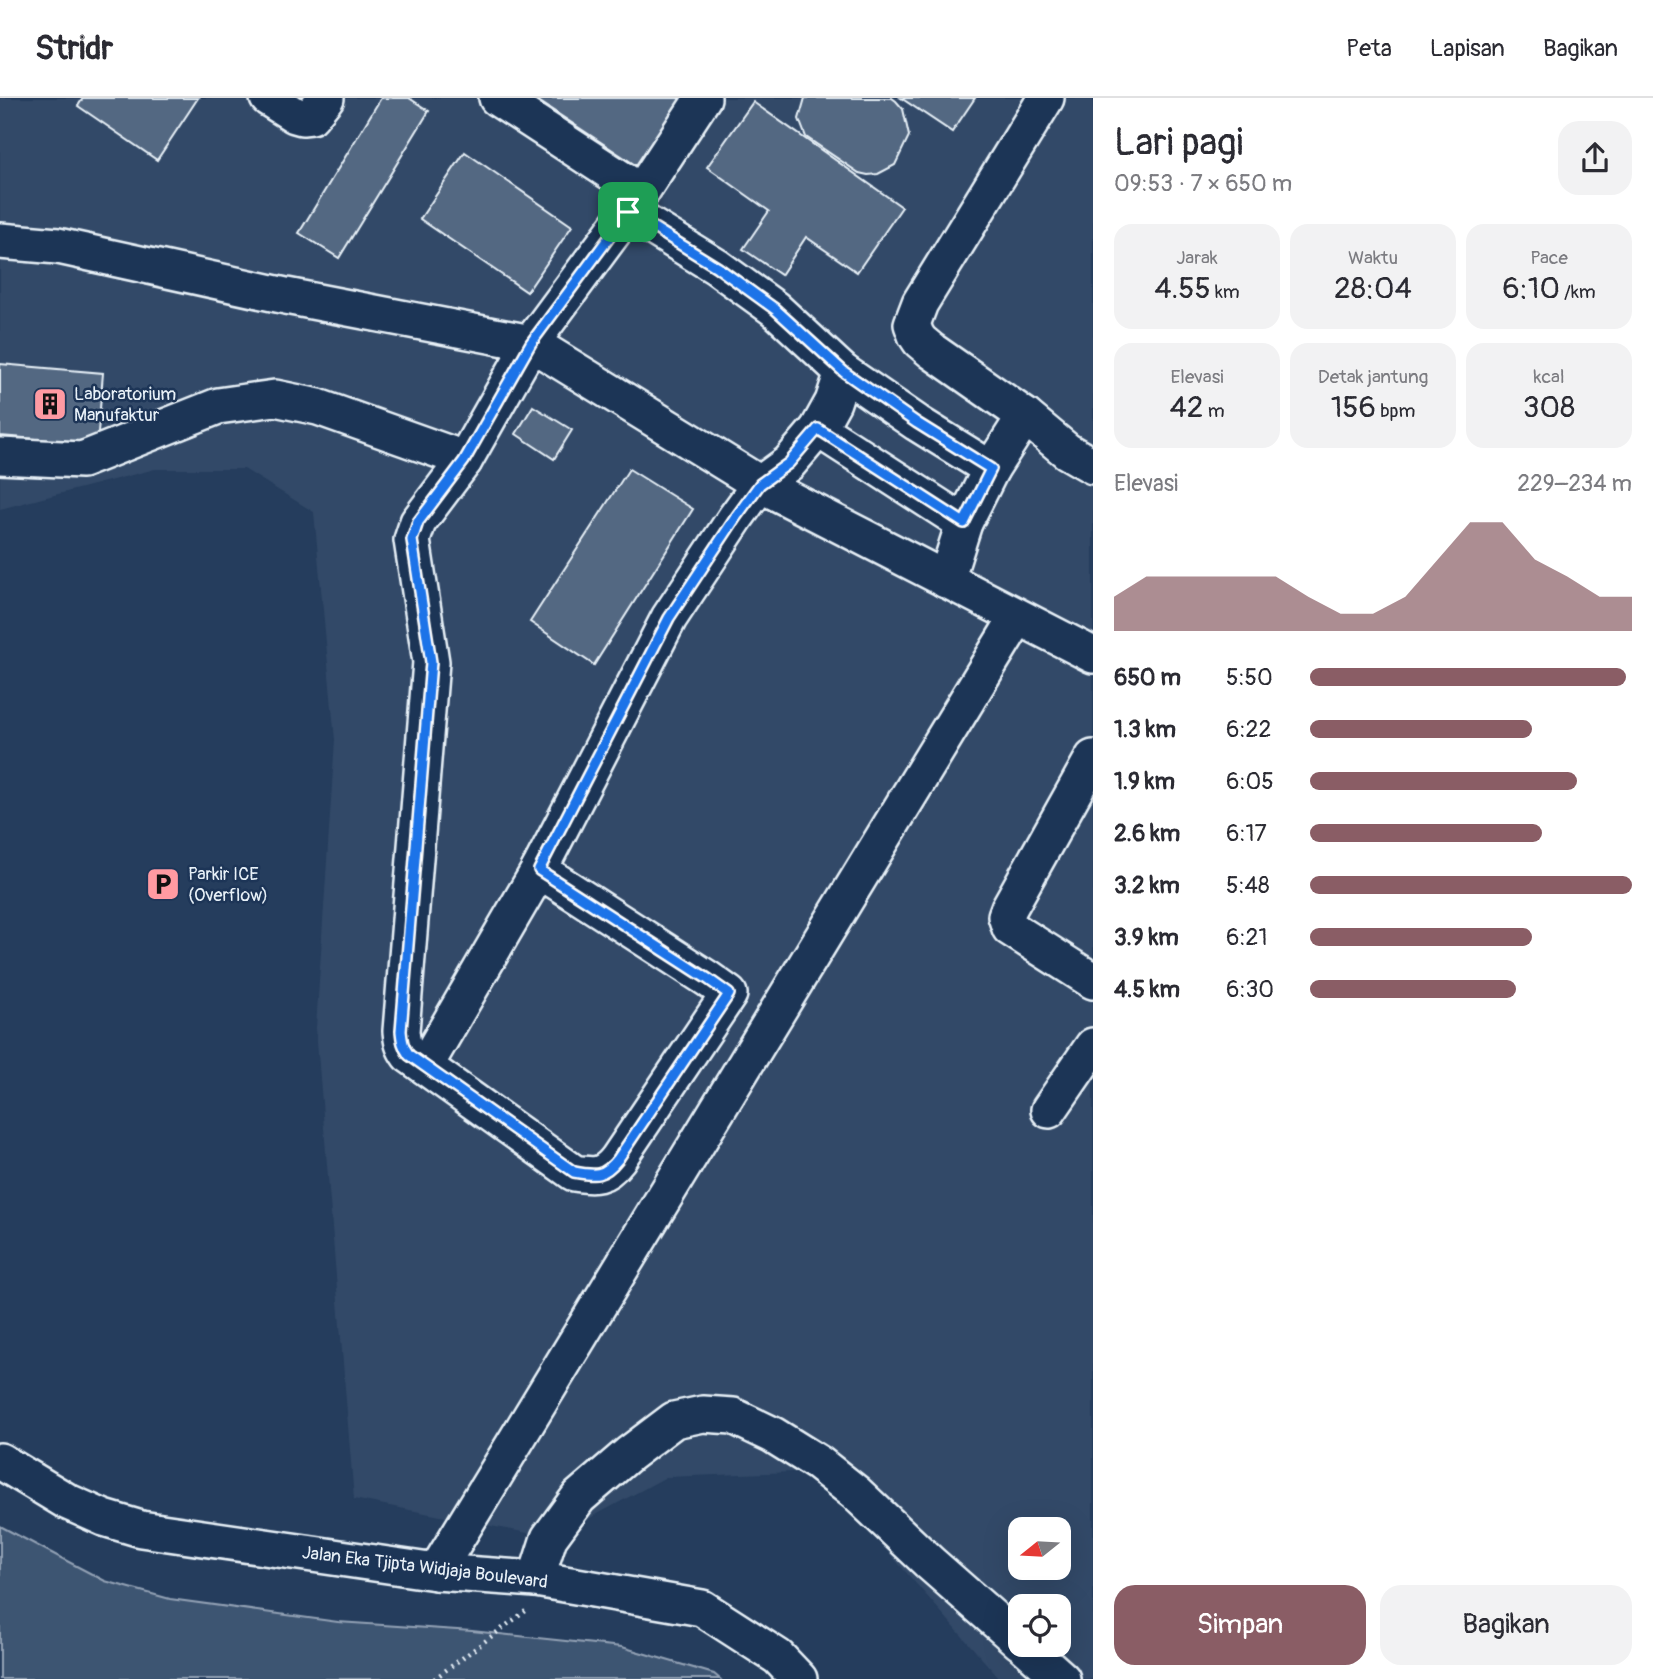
<!DOCTYPE html>
<html lang="id">
<head>
<meta charset="utf-8">
<style>
  body { margin:0; font-family:Pangolin,sans-serif; background:#f2f2f3; color:#2b2b33; height:100vh; display:flex; flex-direction:column; font-size:26px; white-space:nowrap }
  * { box-sizing:border-box; margin:0 }
  p { font-size:23px; color:#7c7c81 }
  .icon { flex:none; width:38px; height:38px; fill:none; stroke:currentColor; stroke-width:2; stroke-linecap:round; stroke-linejoin:round }
  .map { position:relative; flex:1; overflow:hidden }
  .sheet { display:flex; flex-direction:column; background:#fff; width:560px }
  .sheet>* { flex:none }
  .needle { width:46px; rotate:252deg }
  .buttons { position:absolute; left:1008px; top:1419px; display:grid; gap:14px }
  .buttons a { display:grid; place-items:center; width:63px; height:63px; border-radius:14px; background:#fff; box-shadow:0 7px 28px #0002; font-size:35px }
  .pin { position:absolute; display:grid; place-items:center; width:60px; height:60px; color:#fff; margin:-30px; border-radius:14px; box-shadow:0 4px 10px #0006 }
  .round { display:grid; place-items:center; flex:none; width:74px; height:74px; border-radius:21px; background:#f2f2f3 }
  .headline { display:flex; align-items:center; justify-content:space-between; height:119px; padding:0 21px }
  h1 { font-size:38px; font-weight:600; line-height:52px }
  .metrics { display:grid; grid-template-columns:repeat(3,1fr); gap:10px; height:119px; padding:7px 21px }
  .metrics div { display:grid; align-content:center; border-radius:18px; background:#f2f2f3; text-align:center }
  .metrics b { font-size:30px; font-weight:600 }
  .metrics small { font-size:19px; font-weight:400 }
  .metrics p { font-size:19px }
  .chart { height:196px; padding:14px 21px }
  .chart p { display:flex; justify-content:space-between }
  .chart svg { width:100%; height:126px; margin-top:7px; fill:#8a5d65; opacity:.7 }
  .primary-button { display:flex; gap:14px; margin-top:auto; padding:14px 21px }
  .primary-button a { flex:1; height:80px; border-radius:21px; background:#8a5d65; color:#fff; font-size:28px; font-weight:600; line-height:80px; text-align:center }
  .primary-button a+a { background:#f2f2f3; color:#2b2b33 }
  ul { padding:0 21px; list-style:none; font-size:23px }
  li { display:grid; grid-template-columns:112px 84px 1fr; align-items:center; height:52px }
  li i { height:18px; border-radius:9px; background:#8a5d65 }
  header { display:flex; align-items:center; gap:42px; box-sizing:border-box; height:98px; padding:0 35px; background:#fff; border-bottom:2px solid #e1e1e2 }
  header strong { font-size:33px }
  nav { display:flex; gap:38px; margin-inline-start:auto; font-size:24px }
  main { display:flex; flex:1; min-height:0 }
  .map>svg:first-child { display:block }
</style>
</head>
<body>
<header>
<strong>Stridr</strong>
<nav><a>Peta</a><a>Lapisan</a><a>Bagikan</a></nav>
</header>
<main>
<div class="map">
<svg width="1093" height="1581" viewBox="0 0 1093 1581">
  <rect width="100%" height="100%" fill="#253d5d"/>
  <filter id="ink" filterUnits="userSpaceOnUse"><feTurbulence type="fractalNoise" baseFrequency=".0143" numOctaves="2"/><feDisplacementMap in="SourceGraphic" scale="14" xChannelSelector="R" yChannelSelector="G"/><feConvolveMatrix kernelMatrix="1 2 1 2 8 2 1 2 1" color-interpolation-filters="sRGB"/></filter>
  <g filter="url(#ink)">
    <path fill="#334a68" fill-rule="evenodd" d="M0,0H1093V1581H1000L817,1373L666,1379L553,1440L354,1401L316,930L335,642L314,414L244,371H155L0,411ZM1020,1432H1059V1470H1020ZM1020,1508H1059V1547H1020Z"/>
    <path fill="#3e5472" stroke="#93a2b5" stroke-width="2" d="M0,1428L105,1483L170,1501L338,1524L472,1533L622,1549L714,1576L720,1581H0Z"/>
    <g fill="#536782" stroke="#e8f1f8" stroke-width="2">
      <path d="M83,0H198L157,62L78,8Z"/>
      <path d="M381,0H409L429,13L339,160L299,135Z"/>
      <path d="M534,0H681L637,68Z"/>
      <path d="M805,0H892L896,3L903,11L909,38L895,67L878,76L868,77L859,75L806,39L799,21Z"/>
      <path d="M901,0H975L952,34Z"/>
      <path d="M753,4L902,109L857,174L806,139L781,177L743,151L769,113L707,69Z"/>
      <path d="M465,54L572,128L527,194L420,121Z"/>
      <path d="M0,266L103,275L97,346L0,338Z"/>
      <path d="M533,308L572,332L554,361L516,336Z"/>
      <path d="M629,371L693,411L594,567L530,524Z"/>
    </g>
    <g fill="none" stroke-linecap="round" stroke-linejoin="round">
      <g stroke="#e8f1f8" stroke-width="40">
        <g id="minor">
          <path d="M268,0L295,17L302,19L311,18L326,0"/>
          <path d="M497,0L641,94"/>
          <path d="M1046,0L920,205L912,226L916,237L920,243L932,253L1025,318L1067,353L1093,368"/>
          <path d="M628,114L717,169L775,211L843,274L917,325L991,371L964,425L946,482"/>
          <path d="M0,143L58,148L286,198L531,245L760,386L1093,557"/>
          <path d="M818,331L964,425"/>
          <path d="M0,358L82,362L218,308L275,300L318,309L450,356L464,363"/>
          <path d="M991,371L1025,318"/>
          <path d="M1093,660L1009,810L1006,818L1010,830L1093,883"/>
          <path d="M539,772L708,881L729,896L618,1061C604,1079 595,1078 574,1075L409,957C403,949 402,943 401,933L431,564L412,442L418,424L464,363L531,245L628,114L703,0"/>
          <path d="M425,968L539,772L669,520L736,419L760,386L789,365L818,331L833,304L843,274"/>
          <path d="M1049,1012L1093,948"/>
          <path d="M0,1363L68,1404L104,1420L141,1431L436,1474L536,1481L702,1510L778,1559L799,1581"/>
          <path d="M436,1474L1017,520"/>
          <path d="M536,1481L549,1440L579,1399L629,1356L674,1322L703,1316L733,1318L773,1337L818,1365L856,1395L930,1465L1020,1544"/>
          <path d="M1024,1547L1062,1581"/>
        </g>
      </g>
      <path stroke="#e8f1f8" stroke-width="4.5" stroke-dasharray="2 5" stroke-linecap="butt" d="M434,1581L527,1512"/>
      <use href="#minor" stroke="#1d3557" stroke-width="35"/>
    </g>
  </g>
  <g fill="none" stroke-linecap="round" stroke-linejoin="round" filter="url(#ink)">
    <g stroke="#fff" stroke-width="14">
      <path id="route" d="M628,114L717,169L775,211L844,274L917,325L991,371L964,425L818,331L789,365L760,386L736,419L669,520L539,772L708,881L729,896L618,1061C604,1079 595,1078 574,1074L409,957C403,949 402,943 401,933L431,564L412,442L418,424L464,363L531,245Z"/>
    </g>
    <use href="#route" stroke="#1a73e8" stroke-width="9"/>
  </g>
  <defs>
    <g id="building-square" transform="scale(1.75)"><rect x="-9" y="-9" width="18" height="18" rx="4" fill="#ff9aa2" stroke="#1d3557"/><path d="M-4-6H4V6H1V3H-1V6H-4ZM-2.5-4.3h1.7v1.8h-1.7ZM.8-4.3h1.7v1.8H.8ZM-2.5-1h1.7V.8h-1.7ZM.8-1h1.7V.8H.8Z" fill="#111"/></g>
    <g id="parking-square" transform="scale(1.75)"><rect x="-9" y="-9" width="18" height="18" rx="4" fill="#ff9aa2" stroke="#1d3557"/><path d="M-3.5-5.5H1a3.5 3.5 0 0 1 0 7H-1V5.5H-3.5ZM-1-3.4V-.6H.8a1.4 1.4 0 0 0 0-2.8Z" fill="#111"/></g>
  </defs>
  <g fill-rule="evenodd">
    <use href="#building-square" x="50" y="306"/>
    <use href="#parking-square" x="163" y="786"/>
  </g>
  <g text-anchor="middle" stroke-width="5" stroke-linejoin="round" paint-order="stroke">
    <g font-size="18" fill="#e8f1f8" stroke="#1d3557" text-anchor="start">
      <text x="74" y="302">Laboratorium<tspan x="74" dy="21">Manufaktur</tspan></text>
      <text x="188" y="782">Parkir ICE<tspan x="188" dy="21">(Overflow)</tspan></text>
    </g>
    <g font-size="18" fill="#e8f1f8" stroke="#1d3557">
      <text transform="translate(425 1469) rotate(7)" y="6">Jalan Eka Tjipta Widjaja Boulevard</text>
    </g>
  </g>
</svg>
<div class="buttons">
<a><svg class="needle" viewBox="-14 -14 28 28"><path d="M0-13l5 13h-10z" fill="#e53935"/><path d="M0 13l5-13h-10z" fill="#7c7c81"/></svg></a>
<a><svg class="icon" aria-label="locate" viewBox="0 0 24 24"><circle cx="12" cy="12" r="6"/><path d="M12 2v4M12 18v4M2 12h4M18 12h4"/></svg></a>
</div>
<div class="pin" style="left:628px;top:114px;background:#1e9e55"><svg class="icon" aria-label="arrive" viewBox="0 0 24 24"><path d="M6 21V4h12l-3 4 3 4H6"/></svg></div>
</div>
<section class="sheet">
<div class="headline"><div><h1>Lari pagi</h1><p>09:53 · 7 × 650 m</p></div><a class="round"><svg class="icon" aria-label="share" viewBox="0 0 24 24"><path d="M12 15V3M7 8l5-5 5 5M5 13v7h14v-7"/></svg></a></div>
<div class="metrics">
<div><p>Jarak</p><b>4.55<small> km</small></b></div>
<div><p>Waktu</p><b>28:04</b></div>
<div><p>Pace</p><b>6:10<small> /km</small></b></div>
</div>
<div class="metrics">
<div><p>Elevasi</p><b>42<small> m</small></b></div>
<div><p>Detak jantung</p><b>156<small> bpm</small></b></div>
<div><p>kcal</p><b>308</b></div>
</div>
<div class="chart"><p><span>Elevasi</span>229–234 m</p>
<svg viewBox="0 0 160 44" preserveAspectRatio="none"><path d="M0 44V32L10 25L20 25L30 25L40 25L50 25L60 32L70 38L80 38L90 32L100 19L110 6L120 6L130 19L140 25L150 32L160 32V44z"/></svg>
</div>
<ul>
<li><b>650 m</b>5:50<i style="width:98%"></i></li>
<li><b>1.3 km</b>6:22<i style="width:69%"></i></li>
<li><b>1.9 km</b>6:05<i style="width:83%"></i></li>
<li><b>2.6 km</b>6:17<i style="width:72%"></i></li>
<li><b>3.2 km</b>5:48<i style="width:100%"></i></li>
<li><b>3.9 km</b>6:21<i style="width:69%"></i></li>
<li><b>4.5 km</b>6:30<i style="width:64%"></i></li>
</ul>
<div class="primary-button"><a>Simpan</a><a>Bagikan</a></div>
</section>
</main>
</body>
</html>
